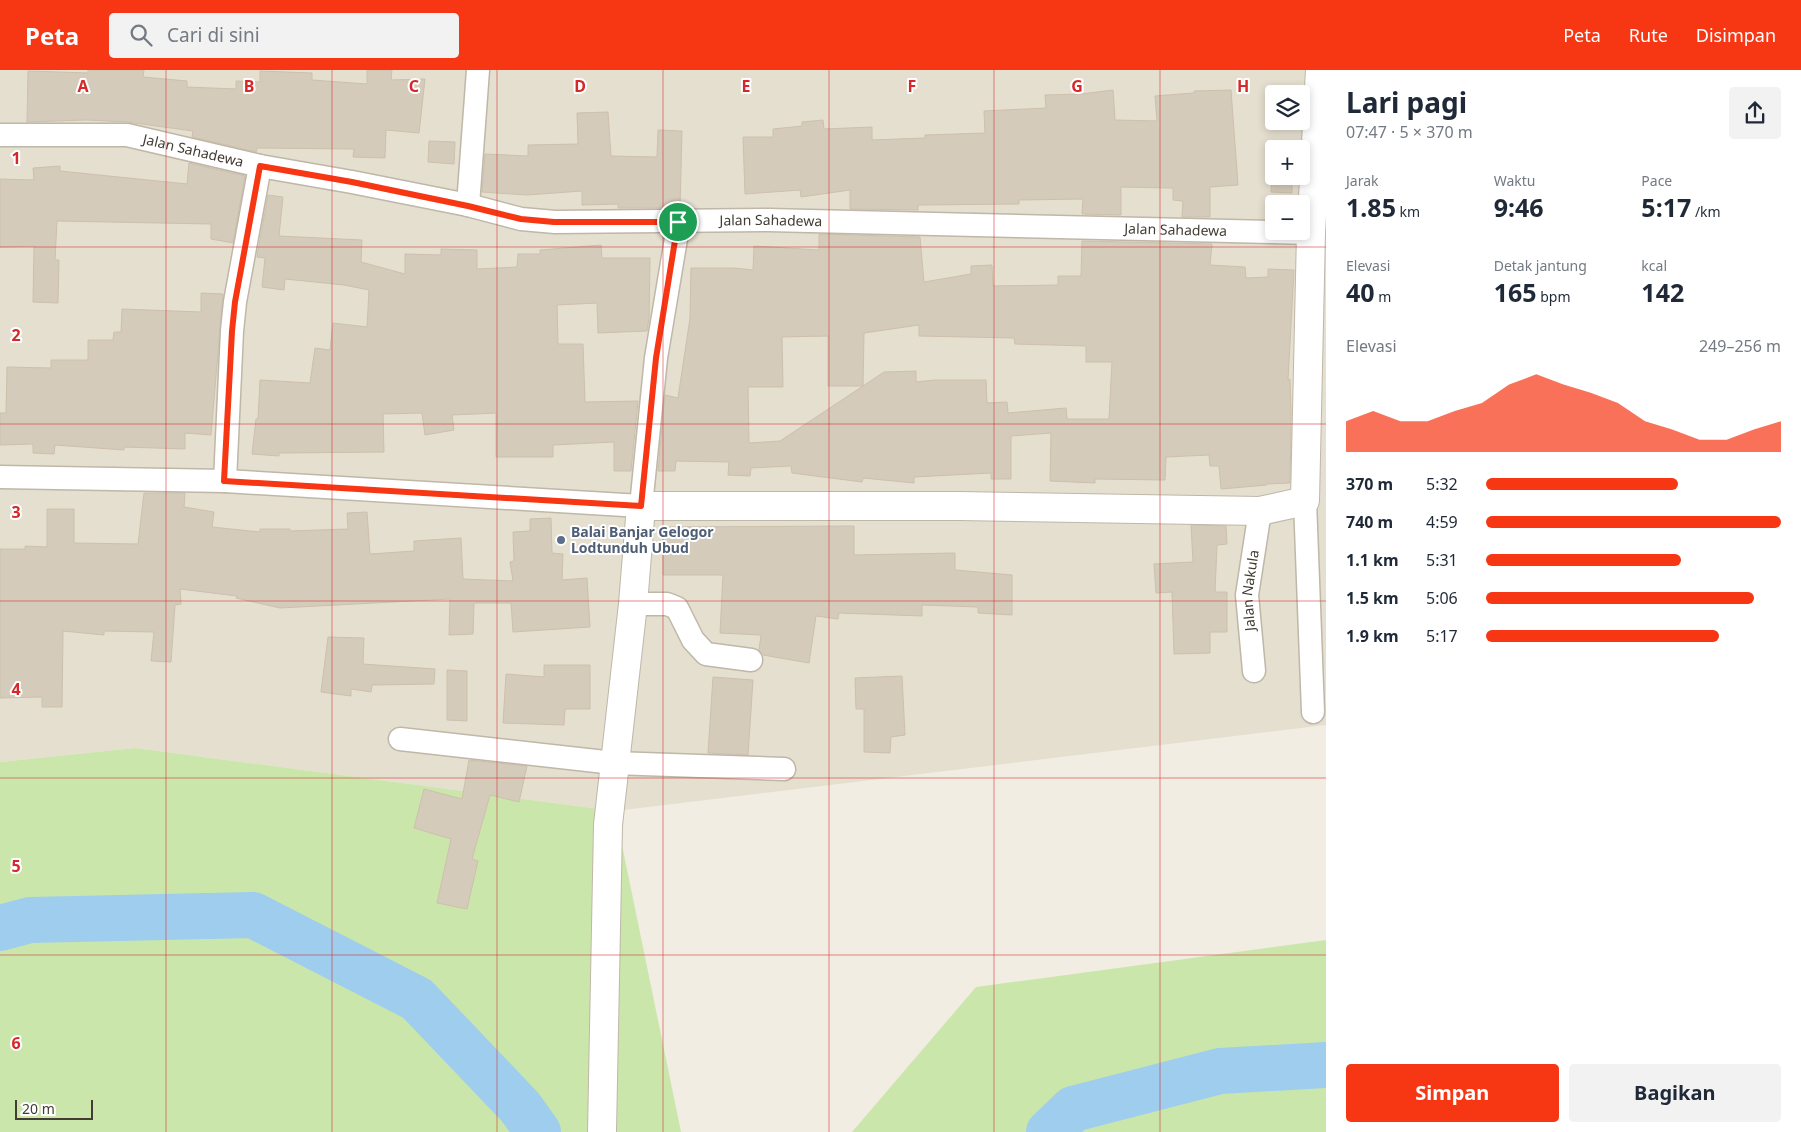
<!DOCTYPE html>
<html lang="id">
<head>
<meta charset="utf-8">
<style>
  body { margin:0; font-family:"Noto Sans",sans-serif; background:#f2f2f3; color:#1f2937; height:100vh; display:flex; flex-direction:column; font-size:19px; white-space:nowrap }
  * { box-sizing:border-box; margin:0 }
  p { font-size:16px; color:#747a83 }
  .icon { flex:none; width:28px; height:28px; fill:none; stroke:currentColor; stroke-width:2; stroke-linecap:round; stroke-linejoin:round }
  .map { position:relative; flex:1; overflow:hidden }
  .sheet { display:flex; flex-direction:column; background:#fff; width:475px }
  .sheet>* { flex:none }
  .fabs { position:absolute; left:1265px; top:15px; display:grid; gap:10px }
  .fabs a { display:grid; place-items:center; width:45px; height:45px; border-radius:5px; background:#fff; box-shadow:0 2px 8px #0003; font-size:25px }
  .scale { position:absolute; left:15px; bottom:12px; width:78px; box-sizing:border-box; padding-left:5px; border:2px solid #423c33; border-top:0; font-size:14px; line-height:18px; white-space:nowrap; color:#423c33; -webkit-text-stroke:4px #fff; paint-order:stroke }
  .pin { position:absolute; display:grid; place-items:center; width:42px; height:42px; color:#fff; margin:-21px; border:2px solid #fff; border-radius:50%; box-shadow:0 1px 5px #0007 }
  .round { display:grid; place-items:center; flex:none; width:52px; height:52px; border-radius:5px; background:#f2f2f3 }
  .head { display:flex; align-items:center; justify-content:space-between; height:85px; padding:0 20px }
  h1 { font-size:28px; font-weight:700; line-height:38px }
  .metrics { display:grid; grid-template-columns:repeat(3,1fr); gap:8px; height:85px; padding:5px 20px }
  .metrics div { display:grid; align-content:center }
  .metrics b { font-size:25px; font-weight:700 }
  .metrics small { font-size:14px; font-weight:400 }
  .metrics p { font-size:14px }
  .chart { height:140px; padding:10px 20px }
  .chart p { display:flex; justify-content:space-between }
  .chart svg { width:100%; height:90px; margin-top:5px; fill:#f73613; opacity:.7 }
  .cta { display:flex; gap:10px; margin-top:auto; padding:10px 20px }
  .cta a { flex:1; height:58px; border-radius:5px; background:#f73613; color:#fff; font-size:20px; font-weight:700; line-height:58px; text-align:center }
  .cta a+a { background:#f2f2f3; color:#1f2937 }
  ul { padding:0 20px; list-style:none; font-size:16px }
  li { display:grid; grid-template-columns:80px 60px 1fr; align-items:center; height:38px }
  li i { height:12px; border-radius:6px; background:#f73613 }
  header { display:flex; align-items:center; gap:30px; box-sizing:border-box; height:70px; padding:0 25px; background:#f73613; color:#fff }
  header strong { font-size:24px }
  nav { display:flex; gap:28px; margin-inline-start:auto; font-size:18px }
  .search { width:350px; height:45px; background:#f2f2f3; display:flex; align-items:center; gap:12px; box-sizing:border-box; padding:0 18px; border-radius:5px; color:#747a83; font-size:19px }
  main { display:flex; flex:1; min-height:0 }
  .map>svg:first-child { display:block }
</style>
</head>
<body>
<header>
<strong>Peta</strong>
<div class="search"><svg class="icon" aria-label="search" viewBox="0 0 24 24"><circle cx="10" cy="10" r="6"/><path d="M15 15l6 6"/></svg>Cari di sini</div>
<nav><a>Peta</a><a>Rute</a><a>Disimpan</a></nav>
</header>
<main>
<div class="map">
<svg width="1326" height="1062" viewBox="0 0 1326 1062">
  <rect width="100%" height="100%" fill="#f1ede2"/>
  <path fill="#e5dfd0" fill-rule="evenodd" d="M0,0H1326V655L615,741L135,678L0,692ZM1274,24H1301V51H1274ZM1274,79H1301V106H1274ZM1274,134H1301V161H1274Z"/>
  <g fill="#cbe6ab">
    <path d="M135,678L615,741L681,1062H0V692Z"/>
    <path d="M1326,870V1062H852L976,917Z"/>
  </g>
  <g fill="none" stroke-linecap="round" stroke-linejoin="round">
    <g stroke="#9ecdee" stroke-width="46">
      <path d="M0,858L30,850L253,845L417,929L520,1037L538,1062"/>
      <path d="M1049,1062L1073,1039L1220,1001L1326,995"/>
    </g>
  </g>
  <g fill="#d5cbbb" stroke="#cdc0ac" fill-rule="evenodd">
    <path d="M88,0H144L143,7L187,11V17L236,19V11L260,12V1L312,3V10L367,14V0H392L391,10L425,9L419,63L386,60L385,88L353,87L354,79L257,78L256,82L192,67L193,61L127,52L86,50L27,52L28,1L88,3Z"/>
    <path d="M1113,20L1115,50L1157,51L1155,26L1194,23V21L1231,20L1238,115L1210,117V147H1182L1183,131L1173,130V118L1121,117V145L1082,144L1083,129L1019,130V134L918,135V140L850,139V120L801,127L800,120L745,124L743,67H773V59L802,56V52L823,50L824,59L872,57V70L925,68V65L985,63L984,41L1046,38L1045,25L1081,24Z"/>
    <path d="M608,42L611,86L657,87L658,60L682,61L680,138H618V134L582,135V121L527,125L482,122L485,84L528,86V75L578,74L577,43Z"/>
    <path d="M429,71L455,72L454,94L428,92Z"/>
    <path d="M1273,77L1293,78L1274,79V106H1292V123L1271,122Z"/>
    <path d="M189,93L245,106L233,173L211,169V154L57,151L55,190H59L58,233L33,232L34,176L0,177V109L34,110L33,98L60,96V101L187,114Z"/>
    <path d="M268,125L283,127L279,166L362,170L361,192L405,204V184L441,185V179L477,180V199L517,197L518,184H540V180L601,175L602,188H650L649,248L647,261L598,263L597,233L557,235L558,274H583L585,332L638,331L631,401H614V372L553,375V387H496V343L452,345L454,360L425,365L422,343L383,344L384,382L279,383V386L252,384L256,349H258L260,310L310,313L315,278L330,280L333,253L367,257L369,220L344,215L285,209L284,220L262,217L265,188L257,187Z"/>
    <path d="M819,164L920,167L924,212L971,204V196L992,195L993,216L1058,215V206H1081L1082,171L1212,174L1210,195L1245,197L1246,208L1268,207V199L1294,200L1288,310L1290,309L1291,343L1290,413L1267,414V415L1221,419L1219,396H1210L1209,385L1166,387L1165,410L1095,409V413L1050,411L1051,363L1011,366V409H991V403L914,407V413L863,408L862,412L792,403L791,396L751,398L750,406L728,405L729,392L676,391L675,401H658L665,325L678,328L690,248L691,198H734L753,200L754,176L819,180ZM919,255V266L1014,268L1015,274L1086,276V292H1112L1109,349H1067L1066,338L1008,343L1007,332L987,333L986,310H934L916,312V301L884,302L863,316L864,263ZM828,266V316H863L780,371L749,373L748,317H783L782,267Z"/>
    <path d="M201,223L223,224L211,365L185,363V379L124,377V380L55,375L54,384L33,383V374L0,375V343H6L7,297L51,298V290H88V270H113L114,262H121L122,239L201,242Z"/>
    <path d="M144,423H185L184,437L214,442L212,457L260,462V459H290V461L348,459L347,443L367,442L370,484L414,481V471L461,468L463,509L513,511L510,492L514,491L513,462L530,461V449L551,448L552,483L563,484L562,510L587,508L590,557L513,562L511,533H474L473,564L449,565L450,529L280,538L236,528L237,526L180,519L181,534L175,535L171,592L151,591L154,562L104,561V565L63,561L62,637H42V627L0,628V479H25V476L47,477V439H74V473L138,474Z"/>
    <path d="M1191,455L1226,456L1227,474L1217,475L1215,522H1227V562H1210V583L1174,584L1172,522L1156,523L1154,494L1193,492Z"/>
    <path d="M854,456V485L955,483V500L1012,505V545L978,543V537L922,535V546L839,543L838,549L816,546L809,593L763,585L759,580L761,565L720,563L723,505H663V457Z"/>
    <path d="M328,567L364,568L363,594L435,599L434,614L372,615L371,622L351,619V626L321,622Z"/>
    <path d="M544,595H590V639H565L564,655L503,653L506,604L544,607Z"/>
    <path d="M447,600L467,601V651L447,650Z"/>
    <path d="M902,606L905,665L891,667L890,683L864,682V639H856L855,608Z"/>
    <path d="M713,607L753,610L748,685L708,683Z"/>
    <path d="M469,690L527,696L519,732L490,725L472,789L478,791L467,839L437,833L451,769L414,758L424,719L462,729Z"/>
  </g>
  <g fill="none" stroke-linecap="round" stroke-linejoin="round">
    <g stroke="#bfb7a8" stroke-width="25">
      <g id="minor">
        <path id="s1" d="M0,65H127L260,96L352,112L468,135L521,149L555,152L768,150L1311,163"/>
        <path d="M468,135L478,0"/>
        <path d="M0,407L225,411L641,436L656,288L679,151"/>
        <path d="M225,411L232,261L235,232L260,96"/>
        <path d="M1305,431L1313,642"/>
        <path d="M633,534H667L677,538L693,570L706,584L751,590"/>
        <path id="s2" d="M1254,601L1247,525L1260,441"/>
        <path d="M400,669L614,693L784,699"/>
      </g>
    </g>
    <g stroke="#bfb7a8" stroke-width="30">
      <path id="tertiary" d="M602,1062L608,755L633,534L641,436H959L1260,441L1305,431L1311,163L1320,0"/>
    </g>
    <use href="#minor" stroke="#fff" stroke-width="22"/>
    <use href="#tertiary" stroke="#fff" stroke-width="28"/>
  </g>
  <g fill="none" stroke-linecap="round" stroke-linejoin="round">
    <g stroke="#fff" stroke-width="10">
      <path id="route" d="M260,96L352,112L468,136L521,149L554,152H678L656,288L641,436L224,411L232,261L235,232Z"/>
    </g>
    <use href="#route" stroke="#f73613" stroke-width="6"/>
  </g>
  <path fill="none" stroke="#d62828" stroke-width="1" stroke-opacity="0.55" d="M166,0V1062M332,0V1062M497,0V1062M663,0V1062M829,0V1062M994,0V1062M1160,0V1062M0,177H1326M0,354H1326M0,531H1326M0,708H1326M0,885H1326"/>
  <circle fill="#5c6f8a" stroke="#fff" stroke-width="2" cx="561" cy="470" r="5"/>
  <g text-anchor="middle" stroke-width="4" stroke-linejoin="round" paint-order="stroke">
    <g font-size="14" fill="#423c33" stroke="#fff">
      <text dy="5" stroke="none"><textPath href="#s1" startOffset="195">Jalan Sahadewa</textPath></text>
      <text dy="5" stroke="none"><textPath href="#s1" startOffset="780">Jalan Sahadewa</textPath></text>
      <text dy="5" stroke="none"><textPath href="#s1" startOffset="1185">Jalan Sahadewa</textPath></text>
      <text dy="5" stroke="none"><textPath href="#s2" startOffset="81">Jalan Nakula</textPath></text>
    </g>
    <g font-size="14" font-weight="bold" fill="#4e5e75" stroke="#fff" text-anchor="start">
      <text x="571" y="467">Balai Banjar Gelogor<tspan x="571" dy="16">Lodtunduh Ubud</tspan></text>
    </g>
  </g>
  <g font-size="16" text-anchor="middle" font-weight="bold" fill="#d62828" stroke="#fff" stroke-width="4" stroke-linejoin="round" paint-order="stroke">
    <text x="83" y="22">A</text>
    <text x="249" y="22">B</text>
    <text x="414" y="22">C</text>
    <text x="580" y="22">D</text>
    <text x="746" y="22">E</text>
    <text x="912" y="22">F</text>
    <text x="1077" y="22">G</text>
    <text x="1243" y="22">H</text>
    <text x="16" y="94">1</text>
    <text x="16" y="271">2</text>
    <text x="16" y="448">3</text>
    <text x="16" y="625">4</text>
    <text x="16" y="802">5</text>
    <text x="16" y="979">6</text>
  </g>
</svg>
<div class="fabs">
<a><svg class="icon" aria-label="layers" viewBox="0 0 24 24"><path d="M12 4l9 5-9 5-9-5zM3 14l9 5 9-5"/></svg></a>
<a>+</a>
<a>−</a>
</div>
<div class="scale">20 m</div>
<div class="pin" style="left:678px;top:152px;background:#1e9e55"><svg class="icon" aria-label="arrive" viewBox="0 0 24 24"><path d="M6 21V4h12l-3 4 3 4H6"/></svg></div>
</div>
<section class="sheet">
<div class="head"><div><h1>Lari pagi</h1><p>07:47 · 5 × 370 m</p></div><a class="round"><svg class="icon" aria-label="share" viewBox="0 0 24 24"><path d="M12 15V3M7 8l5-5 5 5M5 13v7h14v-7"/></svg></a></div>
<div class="metrics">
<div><p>Jarak</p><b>1.85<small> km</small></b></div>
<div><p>Waktu</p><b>9:46</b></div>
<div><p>Pace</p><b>5:17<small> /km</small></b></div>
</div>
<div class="metrics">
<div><p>Elevasi</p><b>40<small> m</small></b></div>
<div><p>Detak jantung</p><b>165<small> bpm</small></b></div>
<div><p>kcal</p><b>142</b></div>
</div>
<div class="chart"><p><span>Elevasi</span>249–256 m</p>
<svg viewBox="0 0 160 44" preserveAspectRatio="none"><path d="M0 44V29L10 24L20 29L30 29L40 24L50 20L60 11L70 6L80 11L90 15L100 20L110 29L120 33L130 38L140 38L150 33L160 29V44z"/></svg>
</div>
<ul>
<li><b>370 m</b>5:32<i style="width:65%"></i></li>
<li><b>740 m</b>4:59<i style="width:100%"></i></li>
<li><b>1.1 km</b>5:31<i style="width:66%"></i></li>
<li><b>1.5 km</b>5:06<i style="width:91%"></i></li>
<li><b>1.9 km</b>5:17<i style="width:79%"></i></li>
</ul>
<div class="cta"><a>Simpan</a><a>Bagikan</a></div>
</section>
</main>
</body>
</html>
